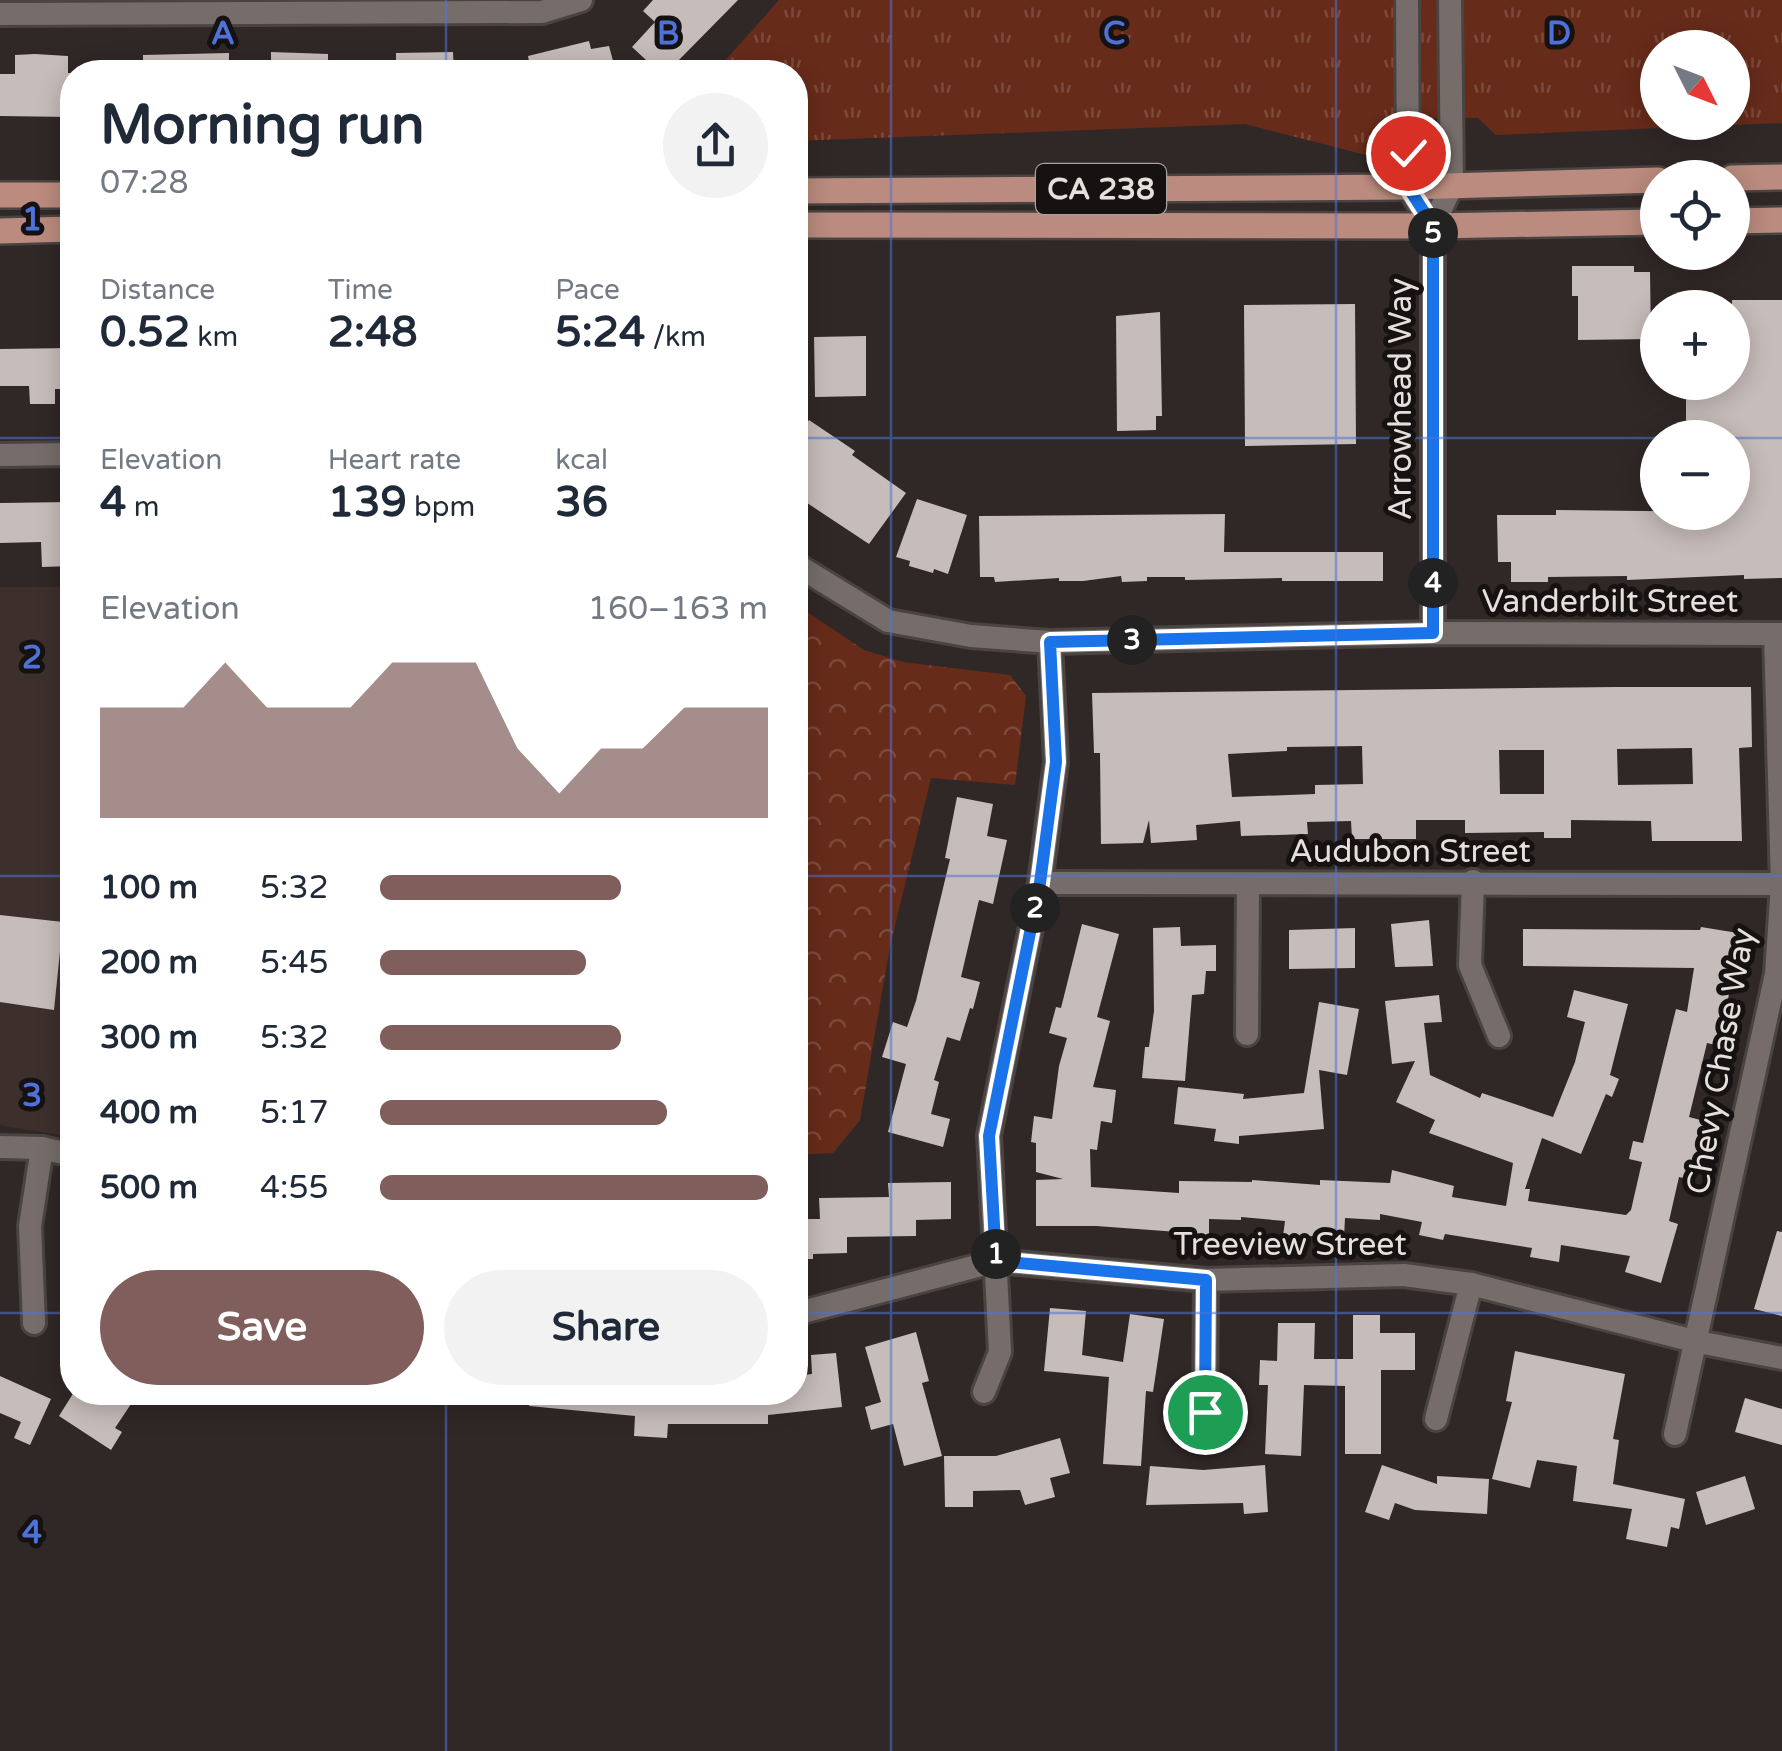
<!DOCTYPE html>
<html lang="en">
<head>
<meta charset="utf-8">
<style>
  body { margin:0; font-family:"Varela Round",sans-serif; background:#f2f2f3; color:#1f2937; height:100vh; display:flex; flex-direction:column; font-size:38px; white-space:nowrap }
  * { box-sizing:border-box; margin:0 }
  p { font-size:32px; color:#747a83 }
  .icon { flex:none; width:55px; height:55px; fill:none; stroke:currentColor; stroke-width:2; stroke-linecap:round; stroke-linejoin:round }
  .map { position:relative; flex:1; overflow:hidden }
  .panel { position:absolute; left:60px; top:60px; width:748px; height:1345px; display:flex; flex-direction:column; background:#fff; border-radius:40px; box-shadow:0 5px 25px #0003 }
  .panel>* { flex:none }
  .needle { width:65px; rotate:132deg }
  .controls { position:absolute; left:1640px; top:30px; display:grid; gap:20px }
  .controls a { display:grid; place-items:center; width:110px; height:110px; border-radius:50%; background:#fff; box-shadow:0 5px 25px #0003; font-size:50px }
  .pin { position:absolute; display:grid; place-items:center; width:85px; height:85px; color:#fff; margin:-42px; border:5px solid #fff; border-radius:50%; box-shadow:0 2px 10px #0007 }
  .km { position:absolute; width:50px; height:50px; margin:-25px; border-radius:50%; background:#222; color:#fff; font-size:28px; line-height:50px; text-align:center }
  .round { display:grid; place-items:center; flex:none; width:105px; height:105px; border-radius:52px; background:#f2f2f3 }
  .head { display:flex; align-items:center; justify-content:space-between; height:170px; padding:0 40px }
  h1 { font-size:55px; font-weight:700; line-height:75px }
  .figures { display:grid; grid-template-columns:repeat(3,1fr); gap:15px; height:170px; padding:10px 40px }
  .figures div { display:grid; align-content:center }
  .figures b { font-size:42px; font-weight:700 }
  .figures small { font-size:28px; font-weight:400 }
  .figures p { font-size:28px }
  .chart { height:280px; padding:20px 40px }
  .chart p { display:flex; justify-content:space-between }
  .chart svg { width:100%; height:180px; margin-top:10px; fill:#7f5e5b; opacity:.7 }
  .primary-button { display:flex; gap:20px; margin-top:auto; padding:20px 40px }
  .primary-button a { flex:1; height:115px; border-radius:60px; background:#7f5e5b; color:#fff; font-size:40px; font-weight:700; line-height:115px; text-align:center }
  .primary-button a+a { background:#f2f2f3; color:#1f2937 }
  ul { padding:0 40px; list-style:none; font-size:32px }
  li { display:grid; grid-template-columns:160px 120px 1fr; align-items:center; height:75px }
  li i { height:25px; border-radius:12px; background:#7f5e5b }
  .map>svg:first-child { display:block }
</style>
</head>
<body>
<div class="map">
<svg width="1782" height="1751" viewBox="0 0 1782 1751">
  <defs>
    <pattern id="grass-tufts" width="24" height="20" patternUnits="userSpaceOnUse" patternTransform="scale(2.5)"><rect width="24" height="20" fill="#672b1a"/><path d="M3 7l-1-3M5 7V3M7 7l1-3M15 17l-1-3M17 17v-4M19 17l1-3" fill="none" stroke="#7d493b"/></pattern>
    <pattern id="park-crowns" width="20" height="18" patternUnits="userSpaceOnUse" patternTransform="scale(2.5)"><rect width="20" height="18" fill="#672b1a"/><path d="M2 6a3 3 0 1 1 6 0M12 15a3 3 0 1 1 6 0" fill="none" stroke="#7d493b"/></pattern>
  </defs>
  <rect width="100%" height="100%" fill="#302826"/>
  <path fill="#3d302c" d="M0,587H72V1137L0,1125Z"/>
  <path fill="url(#grass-tufts)" fill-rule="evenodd" d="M779,0H1782V123L1496,135L1478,118L1396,119L1384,145L1370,156L1245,124L795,141V72H715ZM1658,48H1732V122H1658Z"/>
  <path fill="url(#park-crowns)" d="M795,604L864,650L903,662L1010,675L1026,696L1015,785L931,778L890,946L860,1120L833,1153L795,1155Z"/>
  <g fill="#c6bcb9" fill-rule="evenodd">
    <path d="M653,0H738L676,63L686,72H659L632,47L655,22L643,11Z"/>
    <path d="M589,41L591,49L609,46L616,72H531L528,56Z"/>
    <path d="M271,52L328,54V72H271Z"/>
    <path d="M453,52L454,72H396V53Z"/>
    <path d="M229,53V72H143V55Z"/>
    <path d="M35,54L68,56V73H72V117L0,116V74H15V55Z"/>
    <path d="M1572,266H1634V272H1650L1651,339L1578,340V296H1572Z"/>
    <path d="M1732,300H1782V578L1744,579V575L1627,580V576L1548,577V582H1511V562H1498L1497,515H1556V510L1732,512V438H1686V382H1732Z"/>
    <path d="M1355,304L1356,444L1245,446L1244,305Z"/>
    <path d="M1160,312L1162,416H1156V430L1117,431L1116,316Z"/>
    <path d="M866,336V396L815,397L814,337Z"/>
    <path d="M72,348V389H55V404H30L29,386H0V349Z"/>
    <path d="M809,420L855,451L852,455L906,493L869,544L795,495V440Z"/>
    <path d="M917,499L967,515L948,574L934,569L933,573L909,566L910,561L896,557Z"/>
    <path d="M72,502V566L42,567L41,542L0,543V503Z"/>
    <path d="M1225,514L1224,552H1383V581H1282V578L1185,580V577H1147V581L1122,582L1121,576L1083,581H1059V578L995,582L994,577H980L979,516Z"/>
    <path d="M1616,687H1751L1752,747L1739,748L1742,841H1652L1651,821L1571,820V838H1544V832L1465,833V820H1416V839H1352L1351,821L1307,822L1308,834L1241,836L1240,821L1196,825L1197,840L1151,843L1149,820L1143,843L1101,844L1100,753H1094L1092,693ZM1362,746L1363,784L1315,785V794L1232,797L1228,754L1287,751V747ZM1692,748L1693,784L1618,785L1617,749ZM1499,750H1544V794H1500Z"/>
    <path d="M957,797L993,804L987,836L1007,840L993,904L979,900L961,977L980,982L973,1009L970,1008L960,1041L947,1037L934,1080L939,1082L931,1114L950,1119L943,1147L888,1132L906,1064L882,1057L893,1022L907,1027L916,1001L950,859L945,858Z"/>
    <path d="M0,915L63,922L54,1010L0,1002Z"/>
    <path d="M1429,920L1433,966L1395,967L1391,924Z"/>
    <path d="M1082,924L1119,934L1097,1017L1110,1021L1093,1087L1116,1090L1112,1123L1101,1121L1097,1150L1090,1149L1091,1187L1179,1193V1181L1252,1182V1180L1320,1185V1180L1390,1183L1392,1170L1454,1186L1452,1197L1506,1206L1513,1163L1429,1133L1435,1120L1396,1102L1415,1061L1392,1064L1385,1001L1439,995L1442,1022L1424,1023L1430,1075L1480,1098L1482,1093L1553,1117L1575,1062L1585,1022L1567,1017L1574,990L1628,1004L1610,1075L1619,1079L1612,1097L1606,1094L1581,1154L1542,1138L1525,1189H1530L1528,1201L1626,1215L1631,1210L1642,1162L1629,1159L1633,1141L1643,1143L1676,1009L1687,1012L1694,968L1523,966V929L1700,930L1701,927L1738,933L1725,1020L1730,1021L1724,1047L1707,1043L1689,1117L1708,1122L1692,1180L1679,1177L1669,1221L1678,1224L1661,1283L1625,1272L1630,1256L1561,1245L1559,1262L1530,1257L1532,1248L1445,1234L1443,1240L1419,1235L1422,1222L1380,1214V1220L1345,1218L1344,1237L1309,1236V1239L1283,1236L1285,1221L1241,1217V1220L1209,1219V1238H1178V1232L1096,1226H1036V1180L1063,1179L1036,1172V1143L1031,1142L1034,1116L1052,1119L1059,1066L1067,1038L1049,1033L1056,1007L1061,1008Z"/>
    <path d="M1180,927L1181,946L1216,945V971H1206L1204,994L1192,995L1185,1081L1142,1078L1145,1047H1149L1154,1011L1153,928Z"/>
    <path d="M1355,928V968L1289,969V930Z"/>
    <path d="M1319,1002L1359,1009L1347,1075L1319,1070L1324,1129L1239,1136V1144L1214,1141L1216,1129L1174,1124L1178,1087L1244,1094L1243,1099L1304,1093Z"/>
    <path d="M951,1182V1219L916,1220V1236L847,1237V1253L813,1254V1259H795V1219H820L819,1198L889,1197L888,1183Z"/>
    <path d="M1777,1231L1782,1232V1316L1754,1309Z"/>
    <path d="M1050,1308L1086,1311L1082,1355L1123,1362L1130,1314L1164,1319L1153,1392L1146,1391L1141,1466L1103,1464L1109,1377L1044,1371Z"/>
    <path d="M1353,1315H1380V1333H1415V1370H1381V1454H1345V1386L1304,1385L1301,1456L1265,1454L1268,1385H1259L1260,1360L1277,1361L1278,1323H1315L1314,1359H1353Z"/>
    <path d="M916,1332L929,1381L922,1383L942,1456L904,1466L893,1424L871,1430L865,1407L881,1402L865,1347Z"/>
    <path d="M1515,1351L1625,1374L1613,1439L1619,1440L1613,1484L1685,1499L1679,1529L1671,1527L1667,1547L1626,1539L1632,1509L1573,1501L1577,1466L1537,1460L1530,1488L1492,1479L1512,1402L1506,1401Z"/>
    <path d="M836,1353L842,1407L768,1415V1424H668L667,1438L634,1436L635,1416L529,1406L530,1392H795V1376L812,1374L811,1355Z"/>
    <path d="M0,1376L51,1399L30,1445L14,1438L21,1422L0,1413Z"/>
    <path d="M74,1392H139L115,1428L122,1432L111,1450L59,1416Z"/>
    <path d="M1745,1398L1782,1409V1445L1735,1432Z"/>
    <path d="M1060,1438L1070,1473L1050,1478L1055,1497L1025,1505L1020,1490L973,1491V1507H945L944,1456H996Z"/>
    <path d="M1265,1465L1268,1512L1244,1514L1243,1503L1146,1505L1150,1466L1203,1470Z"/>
    <path d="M1382,1465L1437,1484V1476L1489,1479L1487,1514L1415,1510L1395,1503L1389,1520L1365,1512Z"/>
    <path d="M1745,1476L1755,1509L1706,1525L1696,1492Z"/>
  </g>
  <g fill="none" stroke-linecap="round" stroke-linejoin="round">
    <g stroke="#494341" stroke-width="28">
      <g id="minor">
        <path d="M1407,0L1408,187L1433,226"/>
        <path d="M0,14L542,12L581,0"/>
        <path d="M0,455L72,454"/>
        <path d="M795,564L888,621L971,636L1050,642L1433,633L1782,634"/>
        <path d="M1433,633V226L1452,185L1450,0"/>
        <path d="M1473,881L1470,965L1499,1036"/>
        <path d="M1040,883L1782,884"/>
        <path d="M1247,1034L1248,884"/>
        <path d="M0,1147L42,1148L72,1155"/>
        <path d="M795,1314L996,1261L1206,1280L1404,1275L1471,1284L1698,1342L1782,1358"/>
        <path d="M34,1323L30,1226L42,1148"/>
        <path d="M984,1392L1000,1352L989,1135L1040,883L1056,762L1050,642"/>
        <path d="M1205,1412L1206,1280"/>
        <path d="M1436,1419L1471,1284"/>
        <path d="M1675,1434L1776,974L1782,884L1775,634"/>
      </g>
    </g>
    <g stroke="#494341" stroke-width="30">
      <g id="major">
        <path d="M1732,178L1782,177"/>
        <path d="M795,191L1408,187L1658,180"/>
        <path d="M0,195H72"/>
        <path d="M1732,221L1782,220"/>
        <path d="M795,225L1433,226L1658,222"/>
        <path d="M0,231L72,229"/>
      </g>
    </g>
    <use href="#minor" stroke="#766d6a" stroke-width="22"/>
    <use href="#major" stroke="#ba8b7e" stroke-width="25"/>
  </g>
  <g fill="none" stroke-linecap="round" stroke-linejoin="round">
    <g stroke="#fff" stroke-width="20">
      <path id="route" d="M1205,1412L1206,1280L996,1261L989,1136L1040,883L1056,762L1050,642L1433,633V226L1408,187V153"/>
    </g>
    <use href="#route" stroke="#1a73e8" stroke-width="12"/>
  </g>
  <path fill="none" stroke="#4f72da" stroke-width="2.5" stroke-opacity="0.55" d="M446,0V72M891,0V1751M1336,0V1751M0,438H72M795,438H1658M1732,438H1782M0,876H72M795,876H1782M0,1313H72M795,1313H1782M446,1392V1751"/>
  <g text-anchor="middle" stroke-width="10" stroke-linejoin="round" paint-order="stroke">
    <rect fill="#151211" stroke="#a7a2a0" stroke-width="2.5" x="1036" y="164" width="130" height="50" rx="8"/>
    <g font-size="30" font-weight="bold" fill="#e5e0de">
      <text x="1101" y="199">CA 238</text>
    </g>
    <g font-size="32" fill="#e5e0de" stroke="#151211">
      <text transform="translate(1400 399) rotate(-90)" y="11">Arrowhead Way</text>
      <text x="1610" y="612">Vanderbilt Street</text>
      <text x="1410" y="862">Audubon Street</text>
      <text transform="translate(1720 1061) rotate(-80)" y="11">Chevy Chase Way</text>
      <text x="1290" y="1255">Treeview Street</text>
    </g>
  </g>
  <g font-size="32" text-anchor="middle" font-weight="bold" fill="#4f72da" stroke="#151211" stroke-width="10" stroke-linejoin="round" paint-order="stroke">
    <text x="223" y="44">A</text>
    <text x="668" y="44">B</text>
    <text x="1114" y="44">C</text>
    <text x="1559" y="44">D</text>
    <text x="32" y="230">1</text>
    <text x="32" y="668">2</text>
    <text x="32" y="1106">3</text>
    <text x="32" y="1543">4</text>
  </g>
</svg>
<div class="controls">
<a><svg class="needle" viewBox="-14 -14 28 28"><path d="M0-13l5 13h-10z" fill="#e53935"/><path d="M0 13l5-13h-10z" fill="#747a83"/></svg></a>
<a><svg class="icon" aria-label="locate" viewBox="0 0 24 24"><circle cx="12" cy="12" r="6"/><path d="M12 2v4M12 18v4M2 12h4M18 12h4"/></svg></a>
<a>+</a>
<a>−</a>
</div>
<div class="pin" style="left:1205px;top:1412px;background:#1e9e55"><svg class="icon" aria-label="arrive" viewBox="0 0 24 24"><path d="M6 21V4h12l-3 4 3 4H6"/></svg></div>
<div class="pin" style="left:1408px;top:153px;background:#d93025"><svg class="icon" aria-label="check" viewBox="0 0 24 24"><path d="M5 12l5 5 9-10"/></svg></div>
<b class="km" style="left:996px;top:1254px">1</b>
<b class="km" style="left:1035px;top:908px">2</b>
<b class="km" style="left:1132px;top:640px">3</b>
<b class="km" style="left:1433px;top:583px">4</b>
<b class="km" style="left:1433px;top:233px">5</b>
<section class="panel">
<div class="head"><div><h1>Morning run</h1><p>07:28</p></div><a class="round"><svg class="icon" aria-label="share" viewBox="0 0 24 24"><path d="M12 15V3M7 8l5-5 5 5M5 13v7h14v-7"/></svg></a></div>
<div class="figures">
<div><p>Distance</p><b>0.52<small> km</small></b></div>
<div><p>Time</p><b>2:48</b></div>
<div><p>Pace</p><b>5:24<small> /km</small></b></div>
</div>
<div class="figures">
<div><p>Elevation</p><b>4<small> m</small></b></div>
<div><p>Heart rate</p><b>139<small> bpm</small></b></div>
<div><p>kcal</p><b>36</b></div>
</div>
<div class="chart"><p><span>Elevation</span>160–163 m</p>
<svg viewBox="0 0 160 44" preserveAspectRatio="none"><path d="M0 44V17L10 17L20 17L30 6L40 17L50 17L60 17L70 6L80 6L90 6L100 27L110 38L120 27L130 27L140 17L150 17L160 17V44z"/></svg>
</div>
<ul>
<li><b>100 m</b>5:32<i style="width:62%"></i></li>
<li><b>200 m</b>5:45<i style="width:53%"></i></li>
<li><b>300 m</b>5:32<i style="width:62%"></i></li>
<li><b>400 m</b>5:17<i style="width:74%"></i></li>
<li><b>500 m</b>4:55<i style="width:100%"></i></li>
</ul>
<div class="primary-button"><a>Save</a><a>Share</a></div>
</section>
</div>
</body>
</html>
